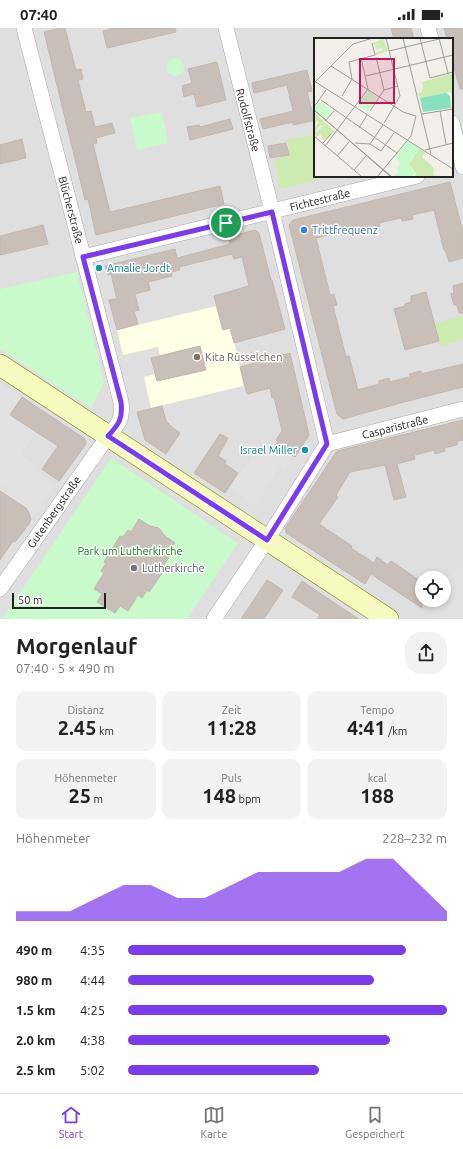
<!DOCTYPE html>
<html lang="de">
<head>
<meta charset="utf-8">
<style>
  body { margin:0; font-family:Ubuntu,sans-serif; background:#f2f2f2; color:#222; height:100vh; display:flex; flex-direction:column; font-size:15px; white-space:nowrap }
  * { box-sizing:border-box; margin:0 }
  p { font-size:13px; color:#767676 }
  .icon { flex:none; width:22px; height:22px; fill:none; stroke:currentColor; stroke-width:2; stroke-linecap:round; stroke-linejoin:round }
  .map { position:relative; height:591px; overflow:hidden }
  .drawer { display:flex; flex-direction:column; background:#fff; flex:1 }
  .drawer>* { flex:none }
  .buttons { position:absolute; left:415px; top:543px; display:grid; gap:8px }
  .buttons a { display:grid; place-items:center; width:36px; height:36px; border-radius:50%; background:#fff; box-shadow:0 2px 6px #0003; font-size:20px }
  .scale { position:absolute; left:12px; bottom:10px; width:94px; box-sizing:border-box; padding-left:4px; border:2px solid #222; border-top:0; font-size:11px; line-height:14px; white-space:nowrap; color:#222; -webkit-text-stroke:3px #fff; paint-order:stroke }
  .pin { position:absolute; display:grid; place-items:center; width:34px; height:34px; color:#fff; margin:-17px; border:2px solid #fff; border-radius:50%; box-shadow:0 1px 4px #0007 }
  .round { display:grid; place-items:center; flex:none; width:42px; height:42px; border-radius:16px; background:#f2f2f2 }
  .headline { display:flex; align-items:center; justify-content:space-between; height:68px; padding:0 16px }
  h1 { font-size:22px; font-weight:600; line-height:30px }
  .stats { display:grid; grid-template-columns:repeat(3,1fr); gap:6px; height:68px; padding:4px 16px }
  .stats div { display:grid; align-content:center; border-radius:10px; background:#f2f2f2; text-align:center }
  .stats b { font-size:20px; font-weight:600 }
  .stats small { font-size:11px; font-weight:400 }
  .stats p { font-size:11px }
  .chart { height:112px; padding:8px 16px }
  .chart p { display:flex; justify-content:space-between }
  .chart svg { width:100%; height:72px; margin-top:4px; fill:#7c3aed; opacity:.7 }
  ul { padding:0 16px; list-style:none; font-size:13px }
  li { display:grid; grid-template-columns:64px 48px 1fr; align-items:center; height:30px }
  li i { height:10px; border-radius:5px; background:#7c3aed }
  .status { display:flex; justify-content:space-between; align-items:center; height:28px; padding:0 20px; background:#fff; direction:ltr }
  .status svg { height:11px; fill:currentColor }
  .dock { display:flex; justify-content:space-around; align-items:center; height:56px; border-top:1px solid #e0e0e0; background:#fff; font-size:11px; color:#767676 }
  .dock a { display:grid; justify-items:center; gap:2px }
  .dock .selected { color:#7c3aed }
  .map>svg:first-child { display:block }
</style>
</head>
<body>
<div class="status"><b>07:40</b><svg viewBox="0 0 49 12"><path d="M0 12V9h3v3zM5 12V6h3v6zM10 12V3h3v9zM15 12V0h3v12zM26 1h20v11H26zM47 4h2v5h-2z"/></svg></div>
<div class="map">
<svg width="463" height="591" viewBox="0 0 463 591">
  <rect width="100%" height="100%" fill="#f2efe9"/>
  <path fill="#e0dfdf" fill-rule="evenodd" d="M0,0H463V591H0ZM315,11H452V148H315ZM422,550H444V572H422Z"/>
  <path fill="#ffffe5" d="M216,278L222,302L231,300L242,349L243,358L151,380L144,349L155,346L151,330L160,328L158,319L123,327L117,302Z"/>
  <g fill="#cdebb0">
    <path d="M315,106V148H334L280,161L274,132L290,127L287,112Z"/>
    <path d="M463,288V312L440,318L434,296Z"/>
  </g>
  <g fill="#c8facc">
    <circle cx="175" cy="39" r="9"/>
    <path d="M162,84L168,115L137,122L130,90Z"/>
    <path d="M77,244L104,355L91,380L0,321V261Z"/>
    <path d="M111,430L238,515L187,591H2Z"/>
  </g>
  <g fill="#e2e2e2">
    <path d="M0,355L22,369L10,387L36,404L21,428L35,437L33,441L54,456L52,462L36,486L8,468L10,464L0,457Z"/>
    <path d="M272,416L291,428L287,433L289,435L285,442L280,439L279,441L255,478L230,461L258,419L266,424Z"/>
    <path d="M458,538L463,541V591H437L426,583L433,572H444V557Z"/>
  </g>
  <g fill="#c7bfb8" stroke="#c4b6ab">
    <path d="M61,0H65L76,42L81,41L83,51L78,52L86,84L91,83L95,99L112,95L115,105L96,110L97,115L93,116L110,184L220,158L224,176L96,207L88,171L85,172L44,4Z"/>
    <path d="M115,0H175L176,4L107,20L103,3Z"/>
    <path d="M391,0H411L414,11H394Z"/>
    <path d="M444,0H463V61H460L452,32V11H447Z"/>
    <path d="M217,34L226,72L197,79L194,66L184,69L182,58L192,55L188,41Z"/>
    <path d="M307,42L312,63L307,64L312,83L315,82V92L293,97V94L263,101L260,91L293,83L287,57L254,65L252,55Z"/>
    <path d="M230,91L233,101L190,112L187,99L199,97L200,99Z"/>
    <path d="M22,111L26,130L0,136V117Z"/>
    <path d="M286,115L289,127L270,130L268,118Z"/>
    <path d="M450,154L463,204V230L449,234L446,224L444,222L434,182L412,187L413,191L402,193L401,190L379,195L380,198L341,207V204L316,210L330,267L334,266L337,277L333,278L346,329L349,328L358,362L379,356V353L389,350L390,354L410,349L409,346L421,343V346L463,336V359L404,374L343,391L337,386L289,197L293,192Z"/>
    <path d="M43,197L48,216L0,227V208Z"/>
    <path d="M255,202L259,205L271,252H272L285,301L234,315L230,300L223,302L214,268L249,258L242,229L234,231L232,226L179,239L180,242L171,244L172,248L148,254L150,262L135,266L139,282L134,283L138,296L117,302L109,272L117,271L111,246L108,247L105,238L175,221L177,230L230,216L228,209Z"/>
    <path d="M463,255V285H459L457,277H454L451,266L454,265L453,258Z"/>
    <path d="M426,264L439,313L405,322L394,281L405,278V276L411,274V268Z"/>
    <path d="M200,318L206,342L157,353L151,330Z"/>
    <path d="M290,325L309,407L295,429L276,417L278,413L276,412L282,403L274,369L272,370L270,360L247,366L240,339Z"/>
    <path d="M22,369L85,411L86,416L59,453L42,441L58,418L10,387Z"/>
    <path d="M162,378L166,393L173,400L180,405L166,426L145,412L137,384Z"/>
    <path d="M463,392V412L457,413V417L444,420L445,423L435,426L434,422L414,427L415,431L397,436L406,469L394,472L385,437L350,444L336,467L338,469L319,496L352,518L351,520L374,535L377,529L388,537L391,533L422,554V580L371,546L365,556L286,505L285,500L337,423Z"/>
    <path d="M220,406L228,410L218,428L226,433L225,436L238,445L225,465L194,445Z"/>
    <path d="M0,463L26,480L29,485L31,491L29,496L15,514L13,513L0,532Z"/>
    <path d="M139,491L150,498L159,500L164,507L175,515L167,527L169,529L164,537L167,538L149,564L147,562L142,570L138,567L128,583L120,578L115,585L97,574L102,566L94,561L104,545L101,543L106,535L104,534L120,508L123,509L128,502L131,504Z"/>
    <path d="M267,552L283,562L264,591H241Z"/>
    <path d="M302,553L330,572L359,591H317L320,587L292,569Z"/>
  </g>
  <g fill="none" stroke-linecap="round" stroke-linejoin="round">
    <g stroke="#a9a9a9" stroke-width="16">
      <g id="street">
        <path d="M428,0L431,11"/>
        <path d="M452,95L463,139"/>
        <path d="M83,229L417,148"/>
        <path d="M327,416L463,381"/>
        <path d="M0,561L108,408C119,396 123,391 121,374L24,0"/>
        <path d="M214,591L263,518L327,416L272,183L226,0"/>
      </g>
    </g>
    <g stroke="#707d05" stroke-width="22">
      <path id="secondary" d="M0,337L388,591"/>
    </g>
    <use href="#street" stroke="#fff" stroke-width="15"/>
    <use href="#secondary" stroke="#f7fabf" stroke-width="21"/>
  </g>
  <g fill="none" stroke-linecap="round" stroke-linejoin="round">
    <g stroke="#fff" stroke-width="8">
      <path id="route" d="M272,184L327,416L267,512L108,408C119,396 123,391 121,374L83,229Z"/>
    </g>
    <use href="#route" stroke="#7c3aed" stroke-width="5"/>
  </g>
  <circle fill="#3f7fe0" stroke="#fff" stroke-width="1.5" cx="304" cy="202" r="4"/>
  <g fill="#0f9aa8" stroke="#fff" stroke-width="1.5">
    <circle cx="99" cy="240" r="4"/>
    <circle cx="305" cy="422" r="4"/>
  </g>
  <circle fill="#8d6e63" stroke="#fff" stroke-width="1.5" cx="197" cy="329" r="4"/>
  <circle fill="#6b7280" stroke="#fff" stroke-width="1.5" cx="134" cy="540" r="4"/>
  <g text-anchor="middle" stroke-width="3" stroke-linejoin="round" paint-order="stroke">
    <g font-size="11" fill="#222" stroke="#fff">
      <text transform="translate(248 92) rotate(75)" y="4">Rudolfstraße</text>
      <text transform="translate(320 172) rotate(-14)" y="4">Fichtestraße</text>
      <text transform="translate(71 182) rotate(75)" y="4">Blücherstraße</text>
      <text transform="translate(395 399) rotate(-14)" y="4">Casparistraße</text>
      <text transform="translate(54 484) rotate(-55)" y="4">Gutenbergstraße</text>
    </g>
    <g font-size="11" fill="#366cbe" stroke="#fff" text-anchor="start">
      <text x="312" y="206">Trittfrequenz</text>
    </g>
    <g font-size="11" fill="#0d838f" stroke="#fff" text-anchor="start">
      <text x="107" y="244">Amalie Jordt</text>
      <text x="297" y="426" text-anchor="end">Israel Miller</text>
    </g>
    <g font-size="11" fill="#785e54" stroke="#fff" text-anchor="start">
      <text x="205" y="333">Kita Rüsselchen</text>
    </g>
    <g font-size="11" fill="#0c8416" stroke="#fff">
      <text x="130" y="527">Park um Lutherkirche</text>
    </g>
    <g font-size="11" fill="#5b616d" stroke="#fff" text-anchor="start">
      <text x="142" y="544">Lutherkirche</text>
    </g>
  </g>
  <g transform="translate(314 10)">
    <rect width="139" height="139" fill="#f2efe9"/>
    <path d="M69,1L74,13L62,17L61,15L70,12L66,10L63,12L61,8L67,6L59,7V5ZM139,35V61L137,54L106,60L104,55L108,54L109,49L108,44ZM0,74L21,94L10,103L6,96L3,99L0,96L9,88L7,87L0,95V89L5,84L3,83L0,87ZM106,110L111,114L108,119L120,130L119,136L123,139H100L102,136L95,126Z" fill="#cdebb0"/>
    <path d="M54,53L63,59L54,73L44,67ZM7,64L18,73L11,81L0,71ZM94,103L106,110L95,126L102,135L97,139H80L85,133L82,131L86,125L80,119Z" fill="#c8facc"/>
    <path d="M132,55L136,58L137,70L109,74L106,60Z" fill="#88e0be"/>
    <path fill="none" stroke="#9f9d99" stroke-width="1" d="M89,0L117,116M106,0L116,40L139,34M125,0L134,35M75,13L129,0M47,20L54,51M17,28L89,74L102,78M52,38L139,17M38,41L35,24L61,17L58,5M0,43L139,131M0,45L39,6L59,0M70,52L84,48M28,58L38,41M7,62L83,115M0,69L12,52M0,72L78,139M0,72L77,139M56,73L70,52L62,19M126,73L132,106M108,76L139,71M11,83L20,73M70,85L86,58L72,0M45,90L53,77M0,98L48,139M41,105L56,106L67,113L80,95M8,106L17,96M56,106L69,87M11,108L54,51M111,112L139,105M23,118L35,104M40,132L52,118M63,139L97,98L102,78"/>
    <path fill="#c2185b" fill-opacity="0.15" stroke="#c2185b" stroke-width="2" d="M46,21H80V65H46Z"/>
    <rect width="139" height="139" fill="none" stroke="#222" stroke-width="2"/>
  </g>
</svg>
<div class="buttons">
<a><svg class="icon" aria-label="locate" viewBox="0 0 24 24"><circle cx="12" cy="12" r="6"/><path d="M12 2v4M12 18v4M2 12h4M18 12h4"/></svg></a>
</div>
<div class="scale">50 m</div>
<div class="pin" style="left:226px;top:195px;background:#1e9e55"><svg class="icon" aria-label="arrive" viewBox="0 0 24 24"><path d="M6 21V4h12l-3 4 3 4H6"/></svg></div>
</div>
<section class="drawer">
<div class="headline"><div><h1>Morgenlauf</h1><p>07:40 · 5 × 490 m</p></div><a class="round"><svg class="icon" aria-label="share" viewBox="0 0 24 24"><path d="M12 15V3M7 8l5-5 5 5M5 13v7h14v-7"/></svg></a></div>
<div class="stats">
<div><p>Distanz</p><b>2.45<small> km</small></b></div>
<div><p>Zeit</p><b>11:28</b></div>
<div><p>Tempo</p><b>4:41<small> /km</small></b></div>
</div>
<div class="stats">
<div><p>Höhenmeter</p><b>25<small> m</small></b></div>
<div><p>Puls</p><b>148<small> bpm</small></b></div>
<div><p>kcal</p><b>188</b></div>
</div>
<div class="chart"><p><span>Höhenmeter</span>228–232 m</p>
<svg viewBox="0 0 160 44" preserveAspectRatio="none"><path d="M0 44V38L10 38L20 38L30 30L40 22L50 22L60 30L70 30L80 22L90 14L100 14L110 14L120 14L130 6L140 6L150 22L160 38V44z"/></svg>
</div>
<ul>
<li><b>490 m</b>4:35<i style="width:87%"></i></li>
<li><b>980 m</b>4:44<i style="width:77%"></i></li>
<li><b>1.5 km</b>4:25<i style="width:100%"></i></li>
<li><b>2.0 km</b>4:38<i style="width:82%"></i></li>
<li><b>2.5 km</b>5:02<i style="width:60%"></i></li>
</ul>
</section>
<nav class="dock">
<a class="selected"><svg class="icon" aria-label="home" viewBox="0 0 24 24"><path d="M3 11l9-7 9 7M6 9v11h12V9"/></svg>Start</a>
<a><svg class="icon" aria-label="map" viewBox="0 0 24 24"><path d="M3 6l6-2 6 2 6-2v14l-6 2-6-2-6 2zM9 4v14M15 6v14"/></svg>Karte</a>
<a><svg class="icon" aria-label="saved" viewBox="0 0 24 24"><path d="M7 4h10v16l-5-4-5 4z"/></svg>Gespeichert</a>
</nav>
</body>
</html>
